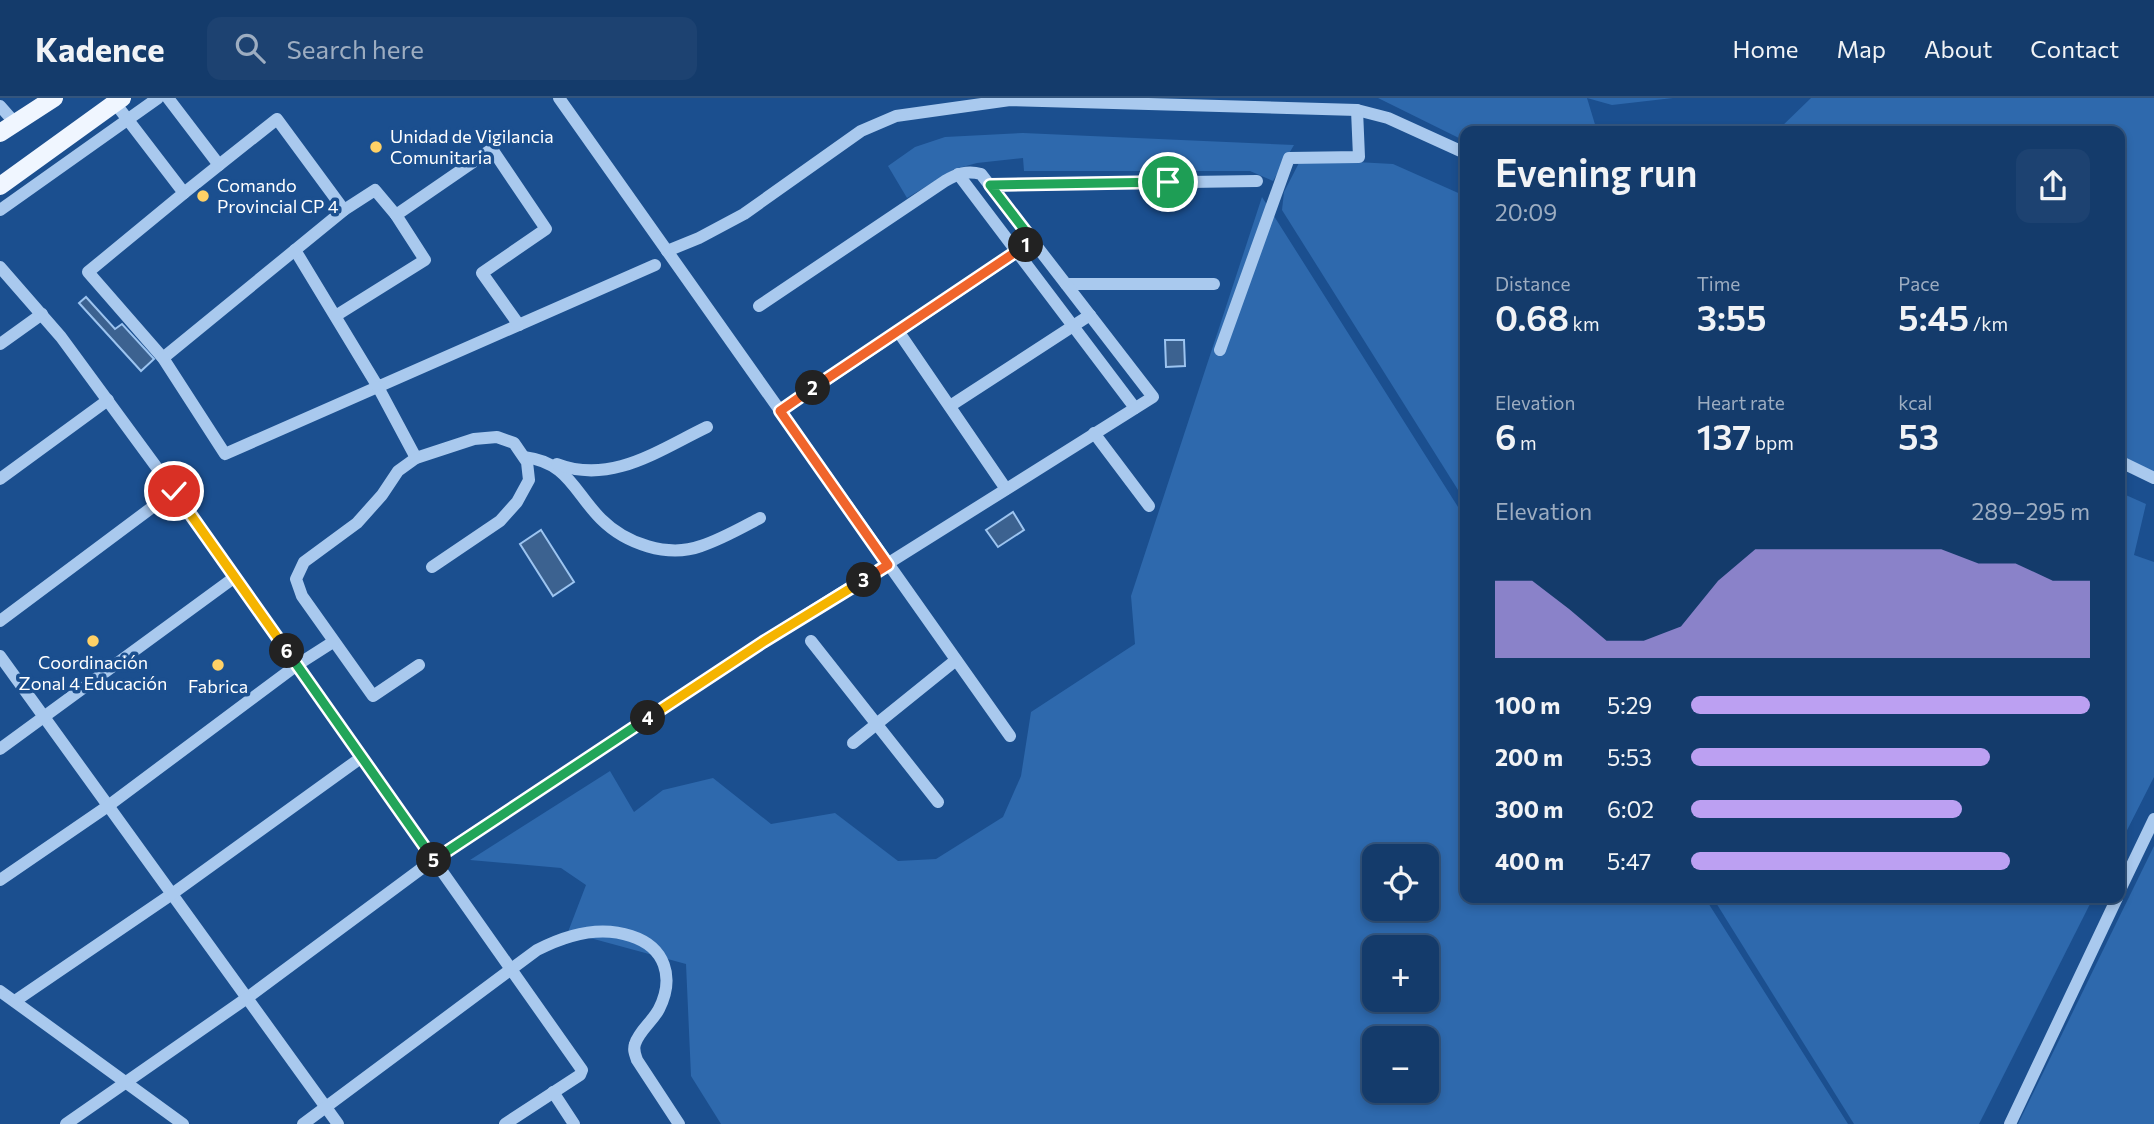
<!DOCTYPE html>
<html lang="en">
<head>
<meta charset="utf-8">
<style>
  body { margin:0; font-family:Commissioner,sans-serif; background:#1d4271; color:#f1f3f6; height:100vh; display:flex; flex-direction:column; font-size:26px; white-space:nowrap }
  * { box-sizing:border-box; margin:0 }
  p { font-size:23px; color:#9dadc1 }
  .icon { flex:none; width:38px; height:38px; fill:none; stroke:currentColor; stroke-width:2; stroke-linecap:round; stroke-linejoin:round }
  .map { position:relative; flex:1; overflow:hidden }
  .panel { position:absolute; left:1460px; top:28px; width:665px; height:777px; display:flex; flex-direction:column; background:#143b6b; border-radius:14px; box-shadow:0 4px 10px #0003,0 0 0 2px #33557e }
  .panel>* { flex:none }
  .tools { position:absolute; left:1362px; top:746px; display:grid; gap:14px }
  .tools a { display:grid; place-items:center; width:77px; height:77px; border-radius:14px; background:#143b6b; box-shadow:0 4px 10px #0003,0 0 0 2px #33557e; font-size:35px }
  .pin { position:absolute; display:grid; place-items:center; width:60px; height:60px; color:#fff; margin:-30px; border:4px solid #fff; border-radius:50%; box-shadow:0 2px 7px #0007 }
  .km { position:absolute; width:35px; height:35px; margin:-18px; border-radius:50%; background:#222; color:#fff; font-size:19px; line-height:35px; text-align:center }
  .round { display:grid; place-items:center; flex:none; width:74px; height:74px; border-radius:14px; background:#1d4271 }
  .headline { display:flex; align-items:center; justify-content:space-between; height:119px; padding:0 35px }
  h1 { font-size:38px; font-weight:600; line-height:52px }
  .stats { display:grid; grid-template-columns:repeat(3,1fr); gap:10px; height:119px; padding:7px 35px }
  .stats div { display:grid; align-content:center }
  .stats b { font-size:35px; font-weight:600 }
  .stats small { font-size:19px; font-weight:400 }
  .stats p { font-size:19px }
  .chart { height:196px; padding:14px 35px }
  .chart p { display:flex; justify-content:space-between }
  .chart svg { width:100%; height:126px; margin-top:7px; fill:#bca0f2; opacity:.7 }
  ul { padding:0 35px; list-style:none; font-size:23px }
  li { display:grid; grid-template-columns:112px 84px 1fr; align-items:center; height:52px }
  li i { height:18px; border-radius:9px; background:#bca0f2 }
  header { display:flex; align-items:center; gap:42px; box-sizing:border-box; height:98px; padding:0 35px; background:#143b6b; border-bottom:2px solid #33557e }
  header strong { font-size:33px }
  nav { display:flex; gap:38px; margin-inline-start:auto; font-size:24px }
  .search { width:490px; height:63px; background:#1d4271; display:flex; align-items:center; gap:18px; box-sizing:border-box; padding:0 24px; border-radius:14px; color:#9dadc1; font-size:26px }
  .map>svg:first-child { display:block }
</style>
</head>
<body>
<header>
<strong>Kadence</strong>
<div class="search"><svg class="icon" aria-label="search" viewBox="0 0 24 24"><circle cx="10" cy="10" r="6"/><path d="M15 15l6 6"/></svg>Search here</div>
<nav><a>Home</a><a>Map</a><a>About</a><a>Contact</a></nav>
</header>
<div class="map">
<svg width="2154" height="1026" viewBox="0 0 2154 1026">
  <rect width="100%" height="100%" fill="#1b4f8f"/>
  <g fill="#2e69ad" fill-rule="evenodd">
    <path d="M1378,0H1673L1612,7L1587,0L1597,33H1465V43Z"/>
    <path d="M1811,0H2154V383L2119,366V33H1777Z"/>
    <path d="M1023,35L1294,47L1273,83L1250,73H1024L1023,60L977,65L955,71L907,100L888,68L915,49L945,39Z"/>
    <path d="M1301,61L1393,66L1465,98V403L1282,112L1284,94Z"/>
    <path d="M1262,99L1465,420V800H1705L1848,1026H721L691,978L686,866L568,834L586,787L561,770L470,762L610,673L634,714L663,692L713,680L771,726L835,715L898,763L936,761L1003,719L1021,678L1031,614L1135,546L1131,498ZM1374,758H1426V810H1374ZM1374,849H1426V901H1374ZM1374,940H1426V992H1374Z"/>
    <path d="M2119,394L2146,406L2134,457L2154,464V679L2119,748Z"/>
    <path d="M2154,748V1026H2018Z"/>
    <path d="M1713,800H2093L1979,1026H1854Z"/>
  </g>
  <g fill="#3c6290" stroke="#9cc4f0" stroke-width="2">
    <path d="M86,199L115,231L122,226L154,261L141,273L79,205Z"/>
    <path d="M1165,242H1184L1185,268L1166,269Z"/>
    <path d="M1013,414L1024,432L998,449L986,432Z"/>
    <path d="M541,432L574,484L553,498L520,446Z"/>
  </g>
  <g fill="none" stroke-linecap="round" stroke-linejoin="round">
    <g stroke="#a9c9ee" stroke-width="12">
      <path d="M559,0L1010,638"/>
      <path d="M115,5L184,95L88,174L163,260L225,356L655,167"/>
      <path d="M0,8L15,25"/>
      <path d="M958,76L1135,310"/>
      <path d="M990,87L1257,83"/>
      <path d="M184,95L219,67"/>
      <path d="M0,112L158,0"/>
      <path d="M344,112L375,92L396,117L492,51L546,131L482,175L519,227"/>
      <path d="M295,152L378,289L382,287"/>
      <path d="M667,153L699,140L744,116L861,33L896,18L1010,2L1357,12L1388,20L1465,55"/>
      <path d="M0,169L61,239L174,393L582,972L580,977L505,1026"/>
      <path d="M1066,186H1214"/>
      <path d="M337,217L425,162L396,117"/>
      <path d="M898,233L1006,391"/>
      <path d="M0,246L42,216"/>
      <path d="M1220,252L1289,60L1359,59L1357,12"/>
      <path d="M163,260L344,112L277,21L219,67L168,0"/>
      <path d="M378,289L416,360"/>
      <path d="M950,308L1090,217"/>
      <path d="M780,313L1033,143"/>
      <path d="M1094,335L1149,408"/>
      <path d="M524,359C568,364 574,394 601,421C626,446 668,460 701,448C722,441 741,430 760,420"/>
      <path d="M2119,363L2154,380"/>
      <path d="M557,366C611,387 659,352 707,329"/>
      <path d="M0,381L108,302"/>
      <path d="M0,523L174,393"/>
      <path d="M811,543L938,704"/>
      <path d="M0,558L338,1026"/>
      <path d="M419,567L373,598L302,498L296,481L304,464L357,425L382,397L398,373L416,360L474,341L497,339L514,345L527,364L529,382L517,404L500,423L432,469"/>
      <path d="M853,645L956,562"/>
      <path d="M0,651L235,479"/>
      <path d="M0,782L108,708L297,567L333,544"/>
      <path d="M2119,794L2154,721"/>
      <path d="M0,893L183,1026"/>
      <path d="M15,903L172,796L362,659"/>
      <path d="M553,994L574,1026"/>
      <path d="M66,1026L247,900L433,762L763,544L1153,299L981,76C967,72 957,76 945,83L759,208"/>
      <path d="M303,1026L537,852C566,837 599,827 631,838C665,849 675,879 659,911C653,923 639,933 635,946C633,952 635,956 637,962L679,1026"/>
      <path d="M2010,1026L2117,800"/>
    </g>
    <g stroke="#f0f6ff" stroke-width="18">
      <path d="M0,35L54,0"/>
      <path d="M0,88L122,0"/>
    </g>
  </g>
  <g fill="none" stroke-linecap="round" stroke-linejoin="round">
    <g stroke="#fff" stroke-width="14">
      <path id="split-1" d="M1026,147L1033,143L990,87L1168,84"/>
    </g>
    <g stroke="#fff" stroke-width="14">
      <path id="split-2" d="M813,290L1026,147"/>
    </g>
    <g stroke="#fff" stroke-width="14">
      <path id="split-3" d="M813,290L780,313L888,467L864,482"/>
    </g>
    <g stroke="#fff" stroke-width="14">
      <path id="split-4" d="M648,620L763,544L864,482"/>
    </g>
    <g stroke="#fff" stroke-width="14">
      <path id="split-5" d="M434,762L648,620"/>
    </g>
    <g stroke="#fff" stroke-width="14">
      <path id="split-6" d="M287,553L434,762"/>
    </g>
    <g stroke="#fff" stroke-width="14">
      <path id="split-7" d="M174,393L287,553"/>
    </g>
    <use href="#split-1" stroke="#22a559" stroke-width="9"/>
    <use href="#split-2" stroke="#f0652b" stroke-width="9"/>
    <use href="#split-3" stroke="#f0652b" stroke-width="9"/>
    <use href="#split-4" stroke="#f5b400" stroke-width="9"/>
    <use href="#split-5" stroke="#22a559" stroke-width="9"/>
    <use href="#split-6" stroke="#22a559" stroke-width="9"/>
    <use href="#split-7" stroke="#f5b400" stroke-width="9"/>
  </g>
  <g fill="#ffd166" stroke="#1b4f8f" stroke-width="2.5">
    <circle cx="376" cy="49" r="7"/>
    <circle cx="203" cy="98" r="7"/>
    <circle cx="93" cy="543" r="7"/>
    <circle cx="218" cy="567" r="7"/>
  </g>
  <g text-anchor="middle" stroke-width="7" stroke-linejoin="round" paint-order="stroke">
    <g font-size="18" fill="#fff" stroke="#1b4f8f" text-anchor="start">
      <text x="390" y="45">Unidad de Vigilancia<tspan x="390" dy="21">Comunitaria</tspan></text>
      <text x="217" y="94">Comando<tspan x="217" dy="21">Provincial CP 4</tspan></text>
      <text x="93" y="571" text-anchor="middle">Coordinación<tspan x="93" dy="21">Zonal 4 Educación</tspan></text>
      <text x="218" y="595" text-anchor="middle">Fabrica</text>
    </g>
  </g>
</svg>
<div class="tools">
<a><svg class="icon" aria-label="locate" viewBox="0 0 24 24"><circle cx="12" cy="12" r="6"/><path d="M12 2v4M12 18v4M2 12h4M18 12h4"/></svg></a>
<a>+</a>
<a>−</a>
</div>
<div class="pin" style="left:1168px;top:84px;background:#1e9e55"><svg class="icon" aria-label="arrive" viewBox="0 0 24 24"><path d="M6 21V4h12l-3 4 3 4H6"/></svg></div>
<div class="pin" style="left:174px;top:393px;background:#d93025"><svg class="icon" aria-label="check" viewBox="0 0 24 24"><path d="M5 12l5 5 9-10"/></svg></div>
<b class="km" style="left:1026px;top:147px">1</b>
<b class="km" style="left:813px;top:290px">2</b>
<b class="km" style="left:864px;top:482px">3</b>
<b class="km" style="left:648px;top:620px">4</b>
<b class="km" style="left:434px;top:762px">5</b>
<b class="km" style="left:287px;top:553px">6</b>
<section class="panel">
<div class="headline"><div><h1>Evening run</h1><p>20:09</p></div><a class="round"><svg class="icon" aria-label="share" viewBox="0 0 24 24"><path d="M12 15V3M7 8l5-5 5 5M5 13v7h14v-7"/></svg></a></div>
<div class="stats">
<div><p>Distance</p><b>0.68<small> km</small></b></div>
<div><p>Time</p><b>3:55</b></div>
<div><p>Pace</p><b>5:45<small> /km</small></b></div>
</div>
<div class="stats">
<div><p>Elevation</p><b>6<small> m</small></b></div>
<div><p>Heart rate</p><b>137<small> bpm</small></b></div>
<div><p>kcal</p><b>53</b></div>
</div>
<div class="chart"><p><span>Elevation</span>289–295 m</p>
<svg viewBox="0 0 160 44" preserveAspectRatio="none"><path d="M0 44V17L10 17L20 27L30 38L40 38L50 33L60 17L70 6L80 6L90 6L100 6L110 6L120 6L130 11L140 11L150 17L160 17V44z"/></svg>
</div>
<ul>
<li><b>100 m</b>5:29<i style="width:100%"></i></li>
<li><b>200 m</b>5:53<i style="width:75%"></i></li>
<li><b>300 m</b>6:02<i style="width:68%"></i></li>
<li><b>400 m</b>5:47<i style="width:80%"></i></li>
</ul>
</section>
</div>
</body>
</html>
